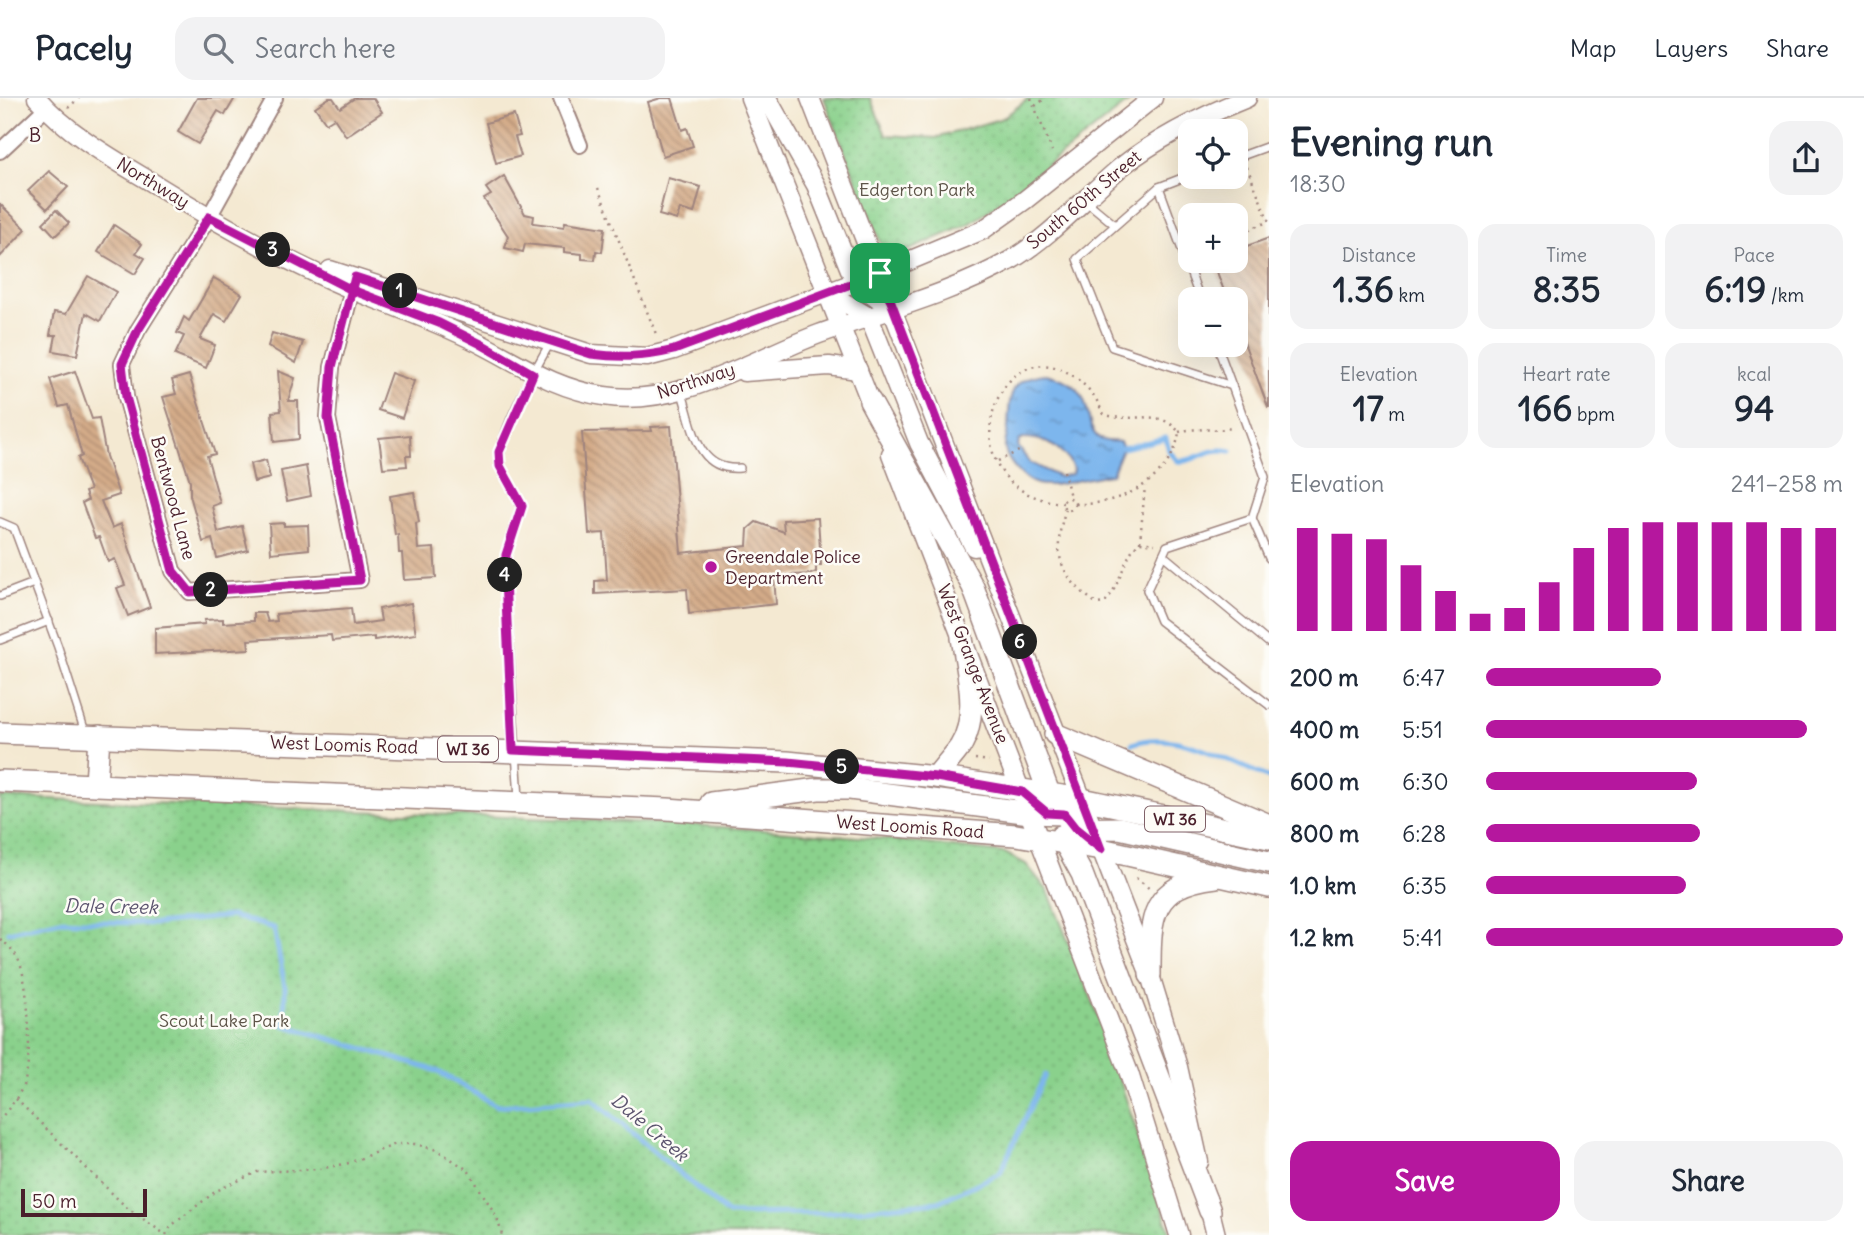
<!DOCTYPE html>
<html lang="en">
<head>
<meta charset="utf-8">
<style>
  body { margin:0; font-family:Delius,sans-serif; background:#f2f2f3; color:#1f2937; height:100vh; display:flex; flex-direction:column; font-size:26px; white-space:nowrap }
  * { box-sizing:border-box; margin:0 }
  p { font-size:23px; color:#747a83 }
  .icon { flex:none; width:38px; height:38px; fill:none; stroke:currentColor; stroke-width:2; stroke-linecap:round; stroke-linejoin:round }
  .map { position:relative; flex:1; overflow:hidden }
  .details { display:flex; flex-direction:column; background:#fff; width:595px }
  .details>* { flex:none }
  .fabs { position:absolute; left:1178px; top:21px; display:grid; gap:14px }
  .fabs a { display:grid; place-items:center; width:70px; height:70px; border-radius:14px; background:#fff; box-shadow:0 7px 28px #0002; font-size:35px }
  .scale { position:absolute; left:21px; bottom:18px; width:126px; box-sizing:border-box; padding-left:7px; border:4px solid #4a1f2b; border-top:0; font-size:19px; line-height:24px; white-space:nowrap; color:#4a1f2b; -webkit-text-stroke:5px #fdfcf7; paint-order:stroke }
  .pin { position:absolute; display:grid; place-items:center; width:60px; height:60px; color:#fff; margin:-30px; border-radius:14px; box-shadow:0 4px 10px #0006 }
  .km { position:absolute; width:35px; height:35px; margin:-18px; border-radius:50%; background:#222; color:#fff; font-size:19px; line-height:35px; text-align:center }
  .round { display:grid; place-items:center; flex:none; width:74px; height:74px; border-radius:21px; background:#f2f2f3 }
  .overview { display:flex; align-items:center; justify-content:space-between; height:119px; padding:0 21px }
  h1 { font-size:38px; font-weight:700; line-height:52px }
  .stats { display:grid; grid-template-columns:repeat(3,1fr); gap:10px; height:119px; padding:7px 21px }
  .stats div { display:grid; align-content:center; border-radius:18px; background:#f2f2f3; text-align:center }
  .stats b { font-size:35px; font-weight:700 }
  .stats small { font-size:19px; font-weight:400 }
  .stats p { font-size:19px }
  .chart { height:196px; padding:14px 21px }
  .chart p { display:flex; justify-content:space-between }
  .chart svg { width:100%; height:126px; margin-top:7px; stroke:#b5179e; stroke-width:6 }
  .button { display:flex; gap:14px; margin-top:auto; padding:14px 21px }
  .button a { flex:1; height:80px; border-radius:21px; background:#b5179e; color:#fff; font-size:28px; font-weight:700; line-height:80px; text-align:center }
  .button a+a { background:#f2f2f3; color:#1f2937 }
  ul { padding:0 21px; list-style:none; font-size:23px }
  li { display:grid; grid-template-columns:112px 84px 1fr; align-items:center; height:52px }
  li i { height:18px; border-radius:9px; background:#b5179e }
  header { display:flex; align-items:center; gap:42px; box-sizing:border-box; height:98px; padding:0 35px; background:#fff; border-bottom:2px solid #e0e1e3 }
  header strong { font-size:33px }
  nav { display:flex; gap:38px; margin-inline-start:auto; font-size:24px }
  .search { width:490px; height:63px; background:#f2f2f3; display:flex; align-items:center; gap:18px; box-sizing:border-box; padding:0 24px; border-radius:21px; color:#747a83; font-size:26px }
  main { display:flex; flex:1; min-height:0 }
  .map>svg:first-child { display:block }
</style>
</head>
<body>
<header>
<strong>Pacely</strong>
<div class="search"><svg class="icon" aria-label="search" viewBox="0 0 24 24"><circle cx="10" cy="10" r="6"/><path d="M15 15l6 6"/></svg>Search here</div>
<nav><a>Map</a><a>Layers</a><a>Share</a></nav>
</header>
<main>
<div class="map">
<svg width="1269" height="1137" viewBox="0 0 1269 1137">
  <defs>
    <pattern id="grass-dots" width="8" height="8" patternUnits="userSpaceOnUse" patternTransform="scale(1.75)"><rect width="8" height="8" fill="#8ad18c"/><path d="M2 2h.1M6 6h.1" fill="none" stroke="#79b379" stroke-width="1.8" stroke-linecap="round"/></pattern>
    <pattern id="water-ripples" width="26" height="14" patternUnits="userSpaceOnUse" patternTransform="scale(1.75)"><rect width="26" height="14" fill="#7db6ed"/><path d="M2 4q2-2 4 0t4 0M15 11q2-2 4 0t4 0" fill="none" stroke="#6893c0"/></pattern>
    <pattern id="building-back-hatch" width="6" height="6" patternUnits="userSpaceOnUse" patternTransform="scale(1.75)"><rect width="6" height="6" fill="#d4ac89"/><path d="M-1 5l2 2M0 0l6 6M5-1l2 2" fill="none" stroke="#ae8b70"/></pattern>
  </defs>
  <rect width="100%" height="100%" fill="#fdfcf7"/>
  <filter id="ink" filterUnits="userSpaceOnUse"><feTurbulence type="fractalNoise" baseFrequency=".0143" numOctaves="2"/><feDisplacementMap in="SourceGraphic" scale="14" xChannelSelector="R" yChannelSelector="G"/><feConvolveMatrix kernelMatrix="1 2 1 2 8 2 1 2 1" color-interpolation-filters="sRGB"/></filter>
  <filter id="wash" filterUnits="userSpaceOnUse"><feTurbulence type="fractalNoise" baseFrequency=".00686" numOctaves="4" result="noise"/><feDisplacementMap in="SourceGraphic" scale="28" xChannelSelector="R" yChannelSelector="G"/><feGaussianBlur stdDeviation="1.57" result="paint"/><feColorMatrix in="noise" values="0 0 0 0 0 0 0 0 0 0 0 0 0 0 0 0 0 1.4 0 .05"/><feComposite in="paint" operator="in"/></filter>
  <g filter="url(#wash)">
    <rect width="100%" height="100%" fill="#f4e9d2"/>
    <g fill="url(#grass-dots)" stroke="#6a785c" stroke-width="2">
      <path d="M824,0H870L886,37L936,40L1003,20L1029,0H1134L997,107L969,126L898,157L889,156L883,151Z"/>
      <path d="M0,699L681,726L885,741L1005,755L1026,766L1048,793L1101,925L1171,1137H0Z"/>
    </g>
    <path fill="url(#water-ripples)" stroke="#646a8c" stroke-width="2" fill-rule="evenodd" d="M1046,276C1102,289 1079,325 1099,340C1105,345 1113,342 1120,344L1123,350L1112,376C1090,378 1055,391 1037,386C1024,383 1007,363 1005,351C1004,344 1008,337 1008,329C1010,298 1008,280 1046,276ZM1025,340C1044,340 1067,352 1073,371L1072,376L1059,379L1029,364L1018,348L1019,343Z"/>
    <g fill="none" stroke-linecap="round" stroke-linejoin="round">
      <g stroke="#7db6ed" stroke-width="5">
        <path d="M1123,350L1166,340L1169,353L1178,363C1196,365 1205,348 1231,353"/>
        <path d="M1132,646C1175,630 1229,664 1269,680"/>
        <path d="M8,834L60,822L156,826L231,818L274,830L285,889L284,927L437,973L497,1008L592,1001L728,1116L824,1115L938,1104L1000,1075L1045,977"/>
      </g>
    </g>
    <g id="blocks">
      <g fill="url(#building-back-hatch)">
        <path d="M197,0H235L225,17L218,13L198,46L178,34Z"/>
        <path d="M329,0H333L340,10L355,0H373L382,14L346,38L334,20L326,25L315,9Z"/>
        <path d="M661,0H672L682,32L687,30L693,48L663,58L648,4Z"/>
        <path d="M514,17L520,38L515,39L521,58L496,65L486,25Z"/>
        <path d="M49,73L68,89L47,111L28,93Z"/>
        <path d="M504,78L525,116L534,118L533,125L564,129L565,124L605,130L602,154L596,153L595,162L582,161V156L564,154V150L525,146L523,154L505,150L508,138L484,101L491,97L486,90Z"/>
        <path d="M668,80L701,89L694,115L680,111L677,122L659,117Z"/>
        <path d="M0,106L26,131L0,159Z"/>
        <path d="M56,112L69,125L55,138L43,125Z"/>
        <path d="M114,127L142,146L136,155L145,160L135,176L98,154Z"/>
        <path d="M1269,140V309H1268L1236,223V201H1227L1213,163H1236V152Z"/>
        <path d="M88,178L116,194L100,223L86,215L77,257L53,253L56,237H50L54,214L66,216Z"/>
        <path d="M214,180L242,196L226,223L214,216L200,241L215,247L206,270L175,257L184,238L177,235L184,219L189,223Z"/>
        <path d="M272,235L303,244L296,265L268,248Z"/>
        <path d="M75,273L92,321L99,320L106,358L119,397L101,403L112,430L121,426L150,509L128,518L117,490L125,487L115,461L108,464L99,439L95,440L82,405L88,402L85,394L90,392L78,360L82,358L68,307L59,309L50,281Z"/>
        <path d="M278,273L295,280L288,303H298L299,341L274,344L272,314L281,313Z"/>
        <path d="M391,275L414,283L402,320L378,312Z"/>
        <path d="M189,277L215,356L207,358L220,405L212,408L218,434L242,428L248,452L217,460L212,441L203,444L190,397V383L163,299L176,296L172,282Z"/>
        <path d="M671,328L681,455L747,448L748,431L756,424L784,434L783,422L818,420L821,467H816V474L811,476L774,478L776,506L689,516L687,491L595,496V483L607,482L604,435L589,436L582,334L652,333L651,329Z"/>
        <path d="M410,337L411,358H406L407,368L383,370L379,340Z"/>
        <path d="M266,362L270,380L254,384L250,366Z"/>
        <path d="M306,368L311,398L287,403L281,373Z"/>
        <path d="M414,394L419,424L416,425L418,451L434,450L436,480L404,482L402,455H399L398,436L395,437L390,398Z"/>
        <path d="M284,425V428L308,427L309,451L271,455L269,426Z"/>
        <path d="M411,505L416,536L374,542V539L332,543L331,537L248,542L249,551L155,556V530L205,526L204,522L223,521V525L254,523V515H265L268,524L277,523L276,516L351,510L353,527L381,523L379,511Z"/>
      </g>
    </g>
  </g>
  <g filter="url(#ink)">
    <use href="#blocks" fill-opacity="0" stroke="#9f847e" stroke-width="2"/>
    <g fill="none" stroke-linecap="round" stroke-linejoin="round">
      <g stroke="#9f847e" stroke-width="10">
        <g id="service">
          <path d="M1236,60L1269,48"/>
          <path d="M1190,77L1159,89L1077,161L1112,249L1232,288L1265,379L1252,420L1167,448L1147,492L1160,523L1269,607"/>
          <path d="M1159,89L1200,201"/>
          <path d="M1086,103L1115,127"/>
          <path d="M1217,247L1232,288"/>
          <path d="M681,292C693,326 695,374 740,370"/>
          <path d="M1252,420L1269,460"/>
          <path d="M0,424L14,430L58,549L85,634"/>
          <path d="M1163,457L1269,545"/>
          <path d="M0,498L34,485"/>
          <path d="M0,542L49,523"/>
          <path d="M519,701L505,481L506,457L521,408C516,395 506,383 501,369C492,344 538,267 551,243"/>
        </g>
      </g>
      <g stroke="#9f847e" stroke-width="18">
        <g id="minor">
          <path d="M275,0L209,119L138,232L122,266L126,299L173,473L190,494L360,482L328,320L332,269L354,184"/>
          <path d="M561,0L580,47"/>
          <path d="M0,53L46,10"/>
        </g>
      </g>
      <g stroke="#9f847e" stroke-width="21">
        <g id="tertiary">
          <path d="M37,0C68,36 113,61 153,85C224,129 300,172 378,202C412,215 446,228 479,245C522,267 556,291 604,298C679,310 752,261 819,236C884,213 951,196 1011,162C1053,137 1084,100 1121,69C1159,39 1202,18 1247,0"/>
          <path d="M750,0L874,313"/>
          <path d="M767,0L816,87L855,184L894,212"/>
          <path d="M810,0L1150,877L1178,969L1199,1064"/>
          <path d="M330,172L591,256L647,259L674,252L880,175L983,132L1025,102L1153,0"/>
          <path d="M828,195L869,219L919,345L974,449"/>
          <path d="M744,274L829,268L858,272"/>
          <path d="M891,356L1129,975L1179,1137"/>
          <path d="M1207,1101L1216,1137"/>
        </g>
      </g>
      <g stroke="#9f847e" stroke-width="24">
        <g id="primary">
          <path d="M870,303L973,489L1050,698L1075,730L1098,749"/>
          <path d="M0,635L787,664L936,679L1082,701L1269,740"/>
          <path d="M1055,636L1269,727"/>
          <path d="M936,679C943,669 953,659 960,649C980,618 967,572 962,540"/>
          <path d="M0,683L667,711L1016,737L1101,751L1269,789"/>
          <path d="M96,686L99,638"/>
          <path d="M711,705L818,691H850L1030,715L1064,716L1071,713"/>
          <path d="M1069,731L1119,730L1269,764"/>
          <path d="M1061,738L1082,776L1210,1113"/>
          <path d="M1150,877C1150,820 1149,787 1216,779"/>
        </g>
      </g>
      <g stroke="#9f847e" stroke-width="2.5" stroke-dasharray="2 5" stroke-linecap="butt">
        <path d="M1031,0L1052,53"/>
        <path d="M1035,8L1046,0"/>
        <path d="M68,10L79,0"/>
        <path d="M1230,25L1233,33"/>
        <path d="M1247,69L1269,124"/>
        <path d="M598,90L656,236"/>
        <path d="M1236,136L1268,124"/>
        <path d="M1179,334C1198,328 1216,335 1234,329"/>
        <path d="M998,363L1021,352"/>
        <path d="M1064,373L1070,399"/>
        <circle cx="1069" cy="406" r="6"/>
        <path d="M1063,405C930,393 1004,199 1090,293C1096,299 1099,308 1104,316C1130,327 1158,308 1179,334C1173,381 1120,408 1076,406"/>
        <path d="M1066,411C1051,455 1059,478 1097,506L1104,505C1122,487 1124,455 1140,444L1155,446"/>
        <path d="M1140,444L1145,388"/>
        <path d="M975,661L989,663"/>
        <path d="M1136,780L1150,791"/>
        <path d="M0,841C7,846 14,853 18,861C29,882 33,963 24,985C19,999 9,1010 0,1021"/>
        <path d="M16,1001L126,1109L166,1137"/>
        <path d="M166,1137L171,1128L216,1093L257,1074L319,1071L349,1065L396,1046H415L437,1052L468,1072L497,1119L502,1137"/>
      </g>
      <use href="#service" stroke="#fff" stroke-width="7"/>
      <use href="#minor" stroke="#fff" stroke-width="14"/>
      <use href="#tertiary" stroke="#fff" stroke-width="18"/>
      <use href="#primary" stroke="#fff" stroke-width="21"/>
    </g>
  </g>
  <g fill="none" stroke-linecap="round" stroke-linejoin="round" filter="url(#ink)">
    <g stroke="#fff" stroke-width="14">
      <path id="route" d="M880,175L674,252C645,259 621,260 591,256L355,179L332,269L328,320L360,482L190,494L173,473L126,299L122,266L138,232L209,119L352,192L439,225L481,246L533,276L499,354L500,368L522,408L506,457L505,481L513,652L788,664L936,679L1022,694L1047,715L1064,716L1075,730L1101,751L880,175"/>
    </g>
    <use href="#route" stroke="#b5179e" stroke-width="9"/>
  </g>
  <circle fill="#b5179e" stroke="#fdfcf7" stroke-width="2.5" cx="711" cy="469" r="7"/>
  <g text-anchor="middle" stroke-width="5" stroke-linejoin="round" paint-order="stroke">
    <g fill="#fdfcf7" stroke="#806168" stroke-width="2">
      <rect x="438" y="638.5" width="60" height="25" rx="5"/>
      <rect x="1145" y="708.5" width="60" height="25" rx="5"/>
    </g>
    <g font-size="16" font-weight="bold" fill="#4a1f2b">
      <text x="468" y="657">WI 36</text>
      <text x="1175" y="727">WI 36</text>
    </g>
    <g font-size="18" fill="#4a1f2b" stroke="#fdfcf7">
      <text transform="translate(153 85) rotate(31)" y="6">Northway</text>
      <text transform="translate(1084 102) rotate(-40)" y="6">South 60th Street</text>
      <text transform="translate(696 283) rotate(-18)" y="6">Northway</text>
      <text transform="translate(173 400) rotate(75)" y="6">Bentwood Lane</text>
      <text transform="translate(973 566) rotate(69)" y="6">West Grange Avenue</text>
      <text transform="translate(344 647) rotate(2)" y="6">West Loomis Road</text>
      <text transform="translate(910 729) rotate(4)" y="6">West Loomis Road</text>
    </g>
    <g font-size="18" fill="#5d5448" stroke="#fdfcf7">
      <text x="917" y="98">Edgerton Park</text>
      <text x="224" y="929">Scout Lake Park</text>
    </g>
    <g font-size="18" fill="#4a1f2b" stroke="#fdfcf7" text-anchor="start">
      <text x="725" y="465">Greendale Police<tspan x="725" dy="21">Department</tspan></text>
    </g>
    <g font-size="19" letter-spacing="2" fill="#4a1f2b" stroke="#fdfcf7">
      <text x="36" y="44">B</text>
    </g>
    <g font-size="19" font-style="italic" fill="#5c546f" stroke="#fdfcf7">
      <text transform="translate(111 808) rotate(1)" y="7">Dale Creek</text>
      <text transform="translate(650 1029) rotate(40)" y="7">Dale Creek</text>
    </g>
  </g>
</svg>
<div class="fabs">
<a><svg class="icon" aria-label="locate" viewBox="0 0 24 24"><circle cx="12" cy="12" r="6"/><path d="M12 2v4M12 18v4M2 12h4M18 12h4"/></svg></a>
<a>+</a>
<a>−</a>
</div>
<div class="scale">50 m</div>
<div class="pin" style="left:880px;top:175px;background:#1e9e55"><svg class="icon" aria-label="arrive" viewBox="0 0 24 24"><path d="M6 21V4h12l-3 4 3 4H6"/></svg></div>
<b class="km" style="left:400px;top:193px">1</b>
<b class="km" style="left:211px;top:492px">2</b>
<b class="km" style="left:273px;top:152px">3</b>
<b class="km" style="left:505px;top:477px">4</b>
<b class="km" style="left:842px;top:669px">5</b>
<b class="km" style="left:1020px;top:544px">6</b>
</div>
<section class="details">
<div class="overview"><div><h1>Evening run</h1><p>18:30</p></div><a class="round"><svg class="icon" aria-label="share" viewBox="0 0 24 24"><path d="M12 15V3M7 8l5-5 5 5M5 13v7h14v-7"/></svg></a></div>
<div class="stats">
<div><p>Distance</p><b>1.36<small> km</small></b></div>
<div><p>Time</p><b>8:35</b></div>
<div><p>Pace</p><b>6:19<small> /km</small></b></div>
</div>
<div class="stats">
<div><p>Elevation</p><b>17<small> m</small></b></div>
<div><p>Heart rate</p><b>166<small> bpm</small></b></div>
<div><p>kcal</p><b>94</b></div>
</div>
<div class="chart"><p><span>Elevation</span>241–258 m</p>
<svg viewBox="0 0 160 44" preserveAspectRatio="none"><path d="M5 44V8M15 44V10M25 44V12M35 44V21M45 44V30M55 44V38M65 44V36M75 44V27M85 44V15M95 44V8M105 44V6M115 44V6M125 44V6M135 44V6M145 44V8M155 44V8"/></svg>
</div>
<ul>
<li><b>200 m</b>6:47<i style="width:49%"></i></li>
<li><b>400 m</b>5:51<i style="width:90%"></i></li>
<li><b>600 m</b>6:30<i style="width:59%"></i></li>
<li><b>800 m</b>6:28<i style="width:60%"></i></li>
<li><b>1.0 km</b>6:35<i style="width:56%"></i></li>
<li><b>1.2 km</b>5:41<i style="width:100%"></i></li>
</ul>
<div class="button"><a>Save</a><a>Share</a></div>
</section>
</main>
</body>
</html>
